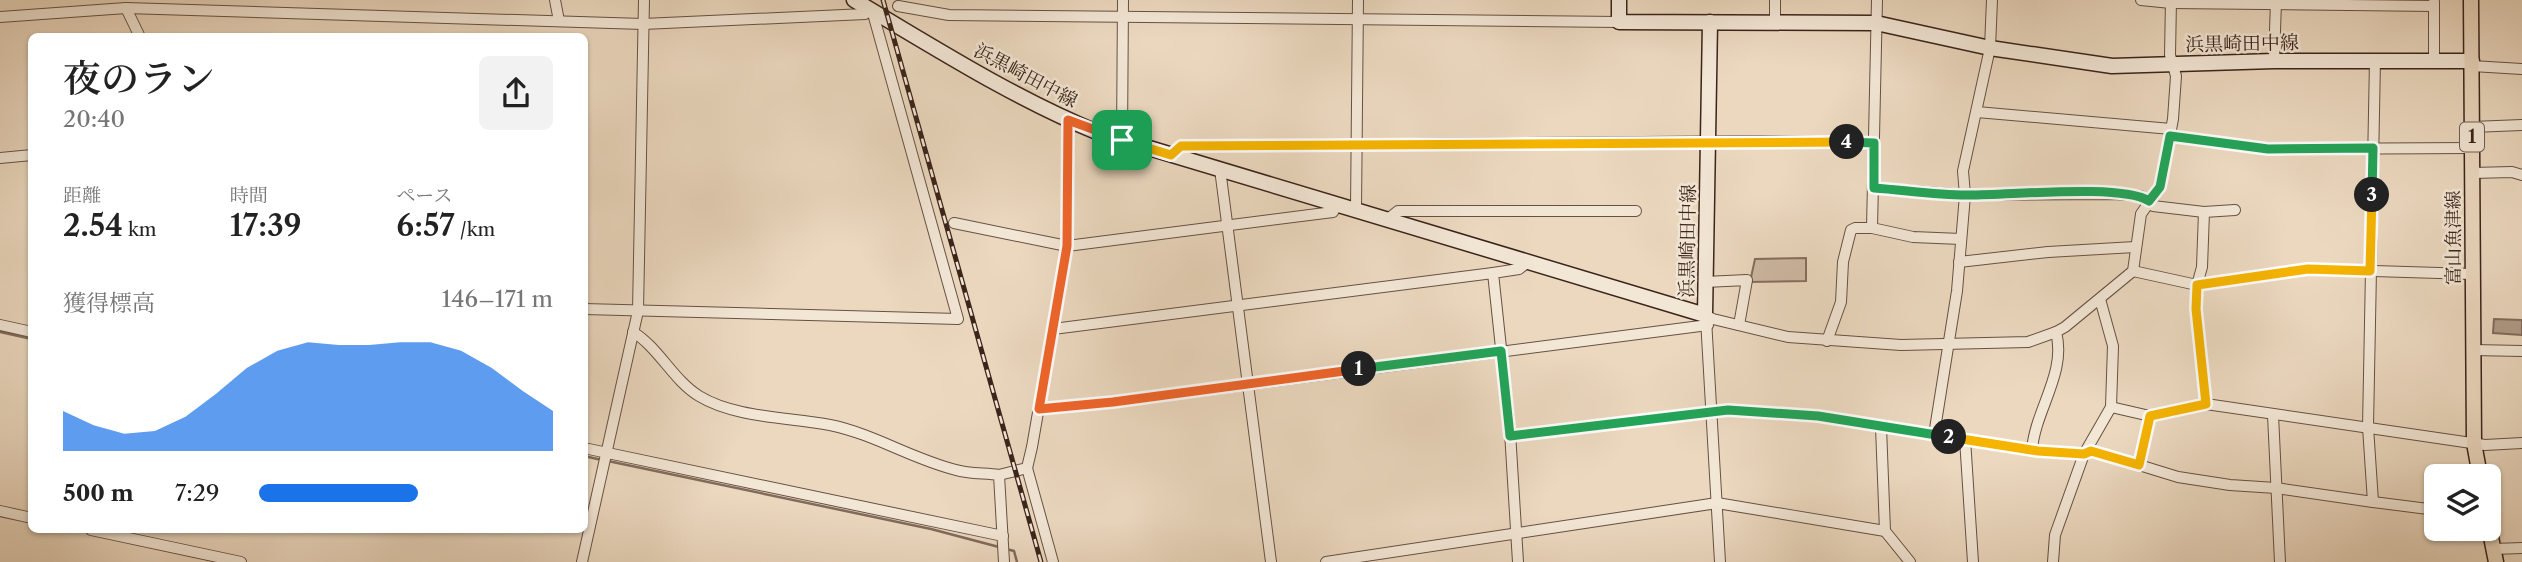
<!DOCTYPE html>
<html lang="ja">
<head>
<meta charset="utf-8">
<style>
  body { margin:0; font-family:"Libre Caslon Text","Noto Serif JP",serif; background:#f2f2f2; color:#222; height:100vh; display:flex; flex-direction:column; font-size:26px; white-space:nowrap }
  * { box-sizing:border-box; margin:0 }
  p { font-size:23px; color:#767676 }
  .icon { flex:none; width:38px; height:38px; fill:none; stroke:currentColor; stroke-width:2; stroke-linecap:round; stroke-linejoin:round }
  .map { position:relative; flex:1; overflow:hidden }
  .panel { position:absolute; left:28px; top:33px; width:560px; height:500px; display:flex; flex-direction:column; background:#fff; border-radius:10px; box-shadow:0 2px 5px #0004 }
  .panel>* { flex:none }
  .buttons { position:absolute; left:2424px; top:464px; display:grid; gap:14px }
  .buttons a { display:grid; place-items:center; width:77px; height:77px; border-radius:10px; background:#fff; box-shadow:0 2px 5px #0004; font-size:35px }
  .pin { position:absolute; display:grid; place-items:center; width:60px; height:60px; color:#fff; margin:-30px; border-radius:14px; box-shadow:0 4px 10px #0006 }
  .km { position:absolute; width:35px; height:35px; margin:-18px; border-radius:50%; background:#222; color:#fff; font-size:19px; line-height:35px; text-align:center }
  .round { display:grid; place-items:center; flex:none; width:74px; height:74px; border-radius:10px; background:#f2f2f2 }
  .summary { display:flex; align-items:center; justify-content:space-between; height:119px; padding:0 35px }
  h1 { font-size:38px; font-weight:600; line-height:52px }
  .metrics { display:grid; grid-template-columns:repeat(3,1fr); gap:10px; height:119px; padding:7px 35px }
  .metrics div { display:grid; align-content:center }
  .metrics b { font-size:30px; font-weight:600 }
  .metrics small { font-size:19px; font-weight:400 }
  .metrics p { font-size:19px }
  .chart { height:196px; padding:14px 35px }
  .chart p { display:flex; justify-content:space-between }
  .chart svg { width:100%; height:126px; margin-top:7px; fill:#1a73e8; opacity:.7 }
  ul { padding:0 35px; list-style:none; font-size:23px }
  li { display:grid; grid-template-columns:112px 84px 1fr; align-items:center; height:52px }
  li i { height:18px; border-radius:9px; background:#1a73e8 }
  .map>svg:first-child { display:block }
</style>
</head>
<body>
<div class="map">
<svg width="2522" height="562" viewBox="0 0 2522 562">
  <rect width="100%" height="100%" fill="#ebd8bf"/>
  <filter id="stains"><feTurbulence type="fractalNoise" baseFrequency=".00286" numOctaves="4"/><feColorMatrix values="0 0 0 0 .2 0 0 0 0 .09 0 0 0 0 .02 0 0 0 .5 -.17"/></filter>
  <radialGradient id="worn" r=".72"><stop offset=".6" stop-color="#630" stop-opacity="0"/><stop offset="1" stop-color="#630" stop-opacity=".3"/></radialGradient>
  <path fill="#cdb9a3" stroke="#846e5f" stroke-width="2" d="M1806,258V281L1750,282L1755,259Z"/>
  <path fill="#af9b87" stroke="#816b5c" stroke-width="2" d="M2494,319L2522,320V335L2493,333Z"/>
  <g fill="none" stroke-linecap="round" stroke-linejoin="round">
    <g stroke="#816b5c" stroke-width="2.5">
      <path d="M0,332L32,339"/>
      <path d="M584,456L602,460"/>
      <path d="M608,461L931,529L1014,551L1017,562"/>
    </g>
    <g stroke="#675144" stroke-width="12">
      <g id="street">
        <path d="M555,0L559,21"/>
        <path d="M1877,0L1872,228L1913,237L1961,239"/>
        <path d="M2141,0L2171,3L2434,6"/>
        <path d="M898,6L949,15L1619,22"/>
        <path d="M126,8L140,37"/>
        <path d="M0,17L126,8L643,24L865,14L872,10L958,319L584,309"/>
        <path d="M1775,22V0"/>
        <path d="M2434,60V2"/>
        <path d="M2274,61L2276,1"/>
        <path d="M2472,66L2522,69"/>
        <path d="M1977,112L2171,129"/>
        <path d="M2472,127L2522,125"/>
        <path d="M2170,136L2268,149L2472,148"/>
        <path d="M1122,140L1123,0"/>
        <path d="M1171,155L1181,146L1761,141L1874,143"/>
        <path d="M0,158L32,155"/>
        <path d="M1220,169L1271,562"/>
        <path d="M2472,173L2512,172L2522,175"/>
        <path d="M1874,188L1965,195L2114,194L2141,196L2153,206L2204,212"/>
        <path d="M1356,209L1358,0"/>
        <path d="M1388,219L1398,211H1636"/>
        <path d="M954,223L1067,246L1333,212L1338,203"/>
        <path d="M1959,262L2048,252L2135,247"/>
        <path d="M2133,271L2197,285L2308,269L2472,274"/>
        <path d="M1705,282L1747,280L1739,325"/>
        <path d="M1705,315L1713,319L1788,337L1901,345L2028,342L2056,332L2065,327L2133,271L2141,214L2160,187L2173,119L2176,76L2170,55L2171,0"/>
        <path d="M1706,319L1720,562"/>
        <path d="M0,325L32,332"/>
        <path d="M1053,329L1493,273"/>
        <path d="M633,332C659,348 673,380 699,396C735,418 789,417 830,425C874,434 912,459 956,470C969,474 985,473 999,475L1004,562"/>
        <path d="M1827,341L1841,302L1843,262L1851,230L1855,228H1872"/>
        <path d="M2473,350L2522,351"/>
        <path d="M2206,404L2196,309L2197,285L2202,267L2204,212L2235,210"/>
        <path d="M2111,407L2150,416L2206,404L2485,445L2522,443"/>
        <path d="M1039,409L1113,402L1708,325"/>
        <path d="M2273,415L2280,562"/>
        <path d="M1934,435L1957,291L1965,195L1963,171L1990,48L1992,0"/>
        <path d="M1510,436L1728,410L1818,416L2038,451L2084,454L2091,451L2139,465L2150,416"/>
        <path d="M1965,439L1973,562"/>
        <path d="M584,448L1003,536"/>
        <path d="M2032,450C2035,410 2067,373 2056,332"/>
        <path d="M2139,465L2178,477L2230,485L2276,488L2373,502L2368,427L2375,60"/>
        <path d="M1027,468L1053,562"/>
        <path d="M999,475L1027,468L1032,447L1067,246L1068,120"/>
        <path d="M2373,502L2436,510"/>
        <path d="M0,511L32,518"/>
        <path d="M91,530L241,562"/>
        <path d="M1885,531L1910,562"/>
        <path d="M2493,549L2522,548"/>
        <path d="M582,562L638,311L644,0"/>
        <path d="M1326,562L1717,503L1885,531L1881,427"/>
        <path d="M1518,562L1510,432L1493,273L1519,269L1529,261"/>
        <path d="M2053,562L2055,535L2084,454L2111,407L2113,346L2100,299"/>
      </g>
    </g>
    <g stroke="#3b241b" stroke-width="17">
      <g id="secondary">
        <path d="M854,0C934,47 1013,98 1099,133L1705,315L1710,22"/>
        <path d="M1619,0V22L1876,23L1990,48L2112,66L2274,61H2472"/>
      </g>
    </g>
    <g stroke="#3b241b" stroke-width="17">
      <g id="primary">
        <path d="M2471,0L2474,443L2480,476"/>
        <path d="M2488,522L2496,562"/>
      </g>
    </g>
    <use href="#street" stroke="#f2e6d5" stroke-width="10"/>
    <use href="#secondary" stroke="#f2e6d5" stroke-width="14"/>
    <use href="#primary" stroke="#ebd8bf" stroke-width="14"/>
    <g stroke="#3b241b" stroke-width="5">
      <path id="rail" d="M883,0L1041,562"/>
    </g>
    <use href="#rail" stroke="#f2e6d5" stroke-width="2.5" stroke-dasharray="8" stroke-linecap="butt"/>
  </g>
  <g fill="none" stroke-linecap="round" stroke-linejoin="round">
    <g stroke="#fff" stroke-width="14">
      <path id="split-1" d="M1122,140L1068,120L1067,246L1039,409L1113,402L1359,369"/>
    </g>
    <g stroke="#fff" stroke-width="14">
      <path id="split-2" d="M1359,369L1501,351L1510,436L1728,410L1818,416L1949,437"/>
    </g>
    <g stroke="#fff" stroke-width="14">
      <path id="split-3" d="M1949,437L2038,451L2084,454L2091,451L2139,465L2150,416L2206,404L2196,309L2197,285L2308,269L2370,271L2372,195"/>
    </g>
    <g stroke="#fff" stroke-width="14">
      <path id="split-4" d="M1847,142L1874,143V188C1904,190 1935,195 1966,195C2005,196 2121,183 2149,201L2160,187L2170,136L2268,149L2373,148L2372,195"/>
    </g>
    <g stroke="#fff" stroke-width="14">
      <path id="split-5" d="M1122,140L1171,155L1181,146L1847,142"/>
    </g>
    <use href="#split-1" stroke="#f0652b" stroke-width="9"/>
    <use href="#split-2" stroke="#22a559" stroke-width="9"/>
    <use href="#split-3" stroke="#f5b400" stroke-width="9"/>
    <use href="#split-4" stroke="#22a559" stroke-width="9"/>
    <use href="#split-5" stroke="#f5b400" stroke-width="9"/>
  </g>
  <g text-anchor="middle" stroke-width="5" stroke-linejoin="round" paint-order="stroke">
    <rect fill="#f2e6d5" stroke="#725e53" stroke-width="2" x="2460" y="122.5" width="24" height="29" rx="5"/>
    <g font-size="18" font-weight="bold" fill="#3b241b">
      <text x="2472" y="143">1</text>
    </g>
    <g font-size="19" fill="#3b241b" stroke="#f2e6d5">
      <text transform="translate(2242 43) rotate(-1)" y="7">浜黒崎田中線</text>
      <text transform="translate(1026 75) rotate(28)" y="7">浜黒崎田中線</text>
      <text transform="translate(2453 238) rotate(-90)" y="7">富山魚津線</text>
      <text transform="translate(1687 241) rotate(-89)" y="7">浜黒崎田中線</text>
    </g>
  </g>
  <rect width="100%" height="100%" filter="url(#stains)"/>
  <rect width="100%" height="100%" fill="url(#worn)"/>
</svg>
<div class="buttons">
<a><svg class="icon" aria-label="layers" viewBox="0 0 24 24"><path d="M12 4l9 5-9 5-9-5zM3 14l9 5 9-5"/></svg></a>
</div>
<div class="pin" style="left:1122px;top:140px;background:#1e9e55"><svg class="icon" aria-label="arrive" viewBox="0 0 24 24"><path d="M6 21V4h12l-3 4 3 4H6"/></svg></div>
<b class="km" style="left:1359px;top:369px">1</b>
<b class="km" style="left:1949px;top:437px">2</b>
<b class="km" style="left:2372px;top:195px">3</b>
<b class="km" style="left:1847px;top:142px">4</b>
<section class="panel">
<div class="summary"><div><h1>夜のラン</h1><p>20:40</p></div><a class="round"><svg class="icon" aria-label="share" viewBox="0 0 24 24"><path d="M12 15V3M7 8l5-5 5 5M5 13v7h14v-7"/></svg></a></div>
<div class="metrics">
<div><p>距離</p><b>2.54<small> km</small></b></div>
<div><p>時間</p><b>17:39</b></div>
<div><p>ペース</p><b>6:57<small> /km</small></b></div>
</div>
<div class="chart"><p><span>獲得標高</span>146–171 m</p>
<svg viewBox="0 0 160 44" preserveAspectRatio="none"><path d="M0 44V30L10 35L20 38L30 37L40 32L50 24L60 15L70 9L80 6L90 7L100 7L110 6L120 6L130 9L140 15L150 23L160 30V44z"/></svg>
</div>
<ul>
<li><b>500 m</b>7:29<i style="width:54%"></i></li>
</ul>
</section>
</div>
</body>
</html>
